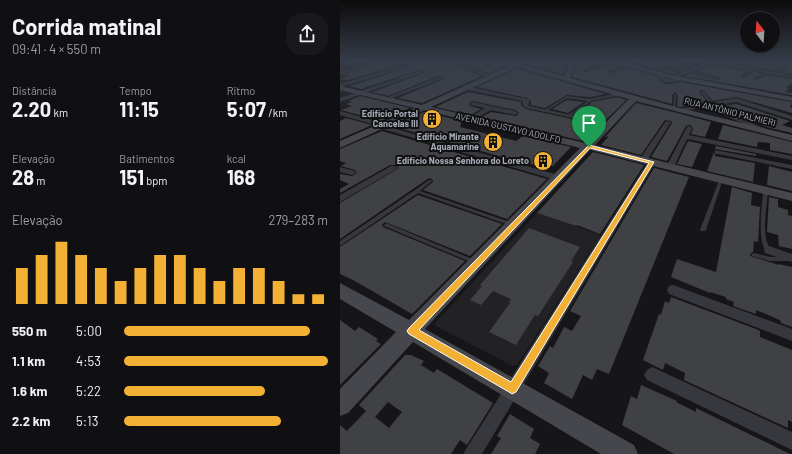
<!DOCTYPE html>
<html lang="pt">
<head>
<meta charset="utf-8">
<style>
  body { margin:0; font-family:Barlow,sans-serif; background:#19191b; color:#f1f3f6; height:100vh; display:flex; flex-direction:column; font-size:15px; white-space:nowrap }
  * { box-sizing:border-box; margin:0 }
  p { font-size:13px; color:#9c9d9f }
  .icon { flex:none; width:22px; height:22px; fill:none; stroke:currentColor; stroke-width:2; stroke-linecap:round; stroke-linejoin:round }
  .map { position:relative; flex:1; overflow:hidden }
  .sheet { display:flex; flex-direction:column; background:#101012; width:340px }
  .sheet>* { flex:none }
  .needle { width:26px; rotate:343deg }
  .controls { position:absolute; left:400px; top:12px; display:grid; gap:8px }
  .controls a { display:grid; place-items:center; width:40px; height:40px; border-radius:50%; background:#101012; box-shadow:0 1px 3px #0004,0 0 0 1px #303032; font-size:20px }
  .pin { position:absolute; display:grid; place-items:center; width:34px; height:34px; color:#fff; margin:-41px -17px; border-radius:50% 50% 50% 0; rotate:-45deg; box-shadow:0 0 4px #0007 }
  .pin .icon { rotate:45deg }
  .round { display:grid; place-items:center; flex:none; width:42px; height:42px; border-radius:16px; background:#19191b }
  .overview { display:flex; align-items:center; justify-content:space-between; height:68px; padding:0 12px }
  h1 { font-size:22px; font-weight:700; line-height:30px }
  .figures { display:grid; grid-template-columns:repeat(3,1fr); gap:6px; height:68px; padding:4px 12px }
  .figures div { display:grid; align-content:center }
  .figures b { font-size:20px; font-weight:700 }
  .figures small { font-size:11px; font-weight:400 }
  .figures p { font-size:11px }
  .chart { height:112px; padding:8px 12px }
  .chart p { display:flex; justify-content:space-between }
  .chart svg { width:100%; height:72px; margin-top:4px; stroke:#f2b134; stroke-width:6 }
  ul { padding:0 12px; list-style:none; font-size:13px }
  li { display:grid; grid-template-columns:64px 48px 1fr; align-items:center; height:30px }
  li i { height:10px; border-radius:5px; background:#f2b134 }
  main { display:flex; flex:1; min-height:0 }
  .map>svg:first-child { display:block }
</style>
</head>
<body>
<main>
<section class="sheet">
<div class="overview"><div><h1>Corrida matinal</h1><p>09:41 · 4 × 550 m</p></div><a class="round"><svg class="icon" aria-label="share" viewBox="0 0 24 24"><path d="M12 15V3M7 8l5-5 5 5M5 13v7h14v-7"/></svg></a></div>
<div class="figures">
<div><p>Distância</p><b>2.20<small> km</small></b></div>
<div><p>Tempo</p><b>11:15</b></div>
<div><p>Ritmo</p><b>5:07<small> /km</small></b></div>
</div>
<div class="figures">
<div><p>Elevação</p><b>28<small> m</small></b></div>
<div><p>Batimentos</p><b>151<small> bpm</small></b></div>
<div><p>kcal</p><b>168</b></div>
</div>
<div class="chart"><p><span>Elevação</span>279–283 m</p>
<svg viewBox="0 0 160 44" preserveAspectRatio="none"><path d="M5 44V22M15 44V14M25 44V6M35 44V14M45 44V22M55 44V30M65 44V22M75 44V14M85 44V14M95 44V22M105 44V30M115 44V22M125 44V22M135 44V30M145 44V38M155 44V38"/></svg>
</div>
<ul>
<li><b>550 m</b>5:00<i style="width:91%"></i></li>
<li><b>1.1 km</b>4:53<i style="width:100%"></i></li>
<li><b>1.6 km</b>5:22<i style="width:69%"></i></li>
<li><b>2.2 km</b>5:13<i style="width:77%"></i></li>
</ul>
</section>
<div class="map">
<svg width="452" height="454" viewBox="0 0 452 454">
  <rect width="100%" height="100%" fill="#161618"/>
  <g fill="#222225">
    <path d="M179,67L234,82L212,90L150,79Z"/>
    <path d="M197,213L261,235L177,365L173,366L96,326L95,323Z"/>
  </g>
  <g fill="#404145" fill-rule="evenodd">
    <path d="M43,61H74L8,80L1,79L10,76L3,75Z"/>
    <path d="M88,61H99L142,76L82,103L58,98L104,79V77L98,76L48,96L32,92L84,73V71L79,70L21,89L10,86Z"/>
    <path d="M113,61H158L167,65L149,73Z"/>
    <path d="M176,61H213L226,66L223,74Z"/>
    <path d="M237,61H265L244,69L243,70L244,72L271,64L280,66L267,72V73L268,74L287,68L317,76L319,80L325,84H332L340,82L452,102L450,107L452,108V113L396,97L373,101L363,90H360V93L367,102L340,107L337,106L338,95L335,92L332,95V104L232,77Z"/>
    <path d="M312,61H333V64L348,68L345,69L323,65L321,66L322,68L337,73L334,74L302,66Z"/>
    <path d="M386,61H445L452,63V74L443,73L447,69L444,66L431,70Z"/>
    <path d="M373,65L407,71L401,75L402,78L414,72L423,74L414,78L415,80L429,75L452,79V83L446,88L449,89L445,92L452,93V95L344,76L351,73L379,80L380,78L379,77L357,71Z"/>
    <path d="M177,69L266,94L250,97L227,95L205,108L191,105V101L187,98L137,87Z"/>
    <path d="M128,92L181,102V105L186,109L260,125L246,140L243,141L141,117L151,112L176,116L179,113L175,110L133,101L130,102V106L141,109L131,115L96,107Z"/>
    <path d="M20,96L70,108L41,121L1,110L12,106L6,104L12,102L8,101Z"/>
    <path d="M277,97L286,100L265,121L235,114L252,102Z"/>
    <path d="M227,100L244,102L228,113L212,109Z"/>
    <path d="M296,103L337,113L371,122L365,137L351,134L353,128L350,125L346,126L327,161L311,157L332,123L331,121L325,120L301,155L261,145L269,136L265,137Z"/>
    <path d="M396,104L450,121L442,125L452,128V133L426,127L376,107Z"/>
    <path d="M84,112L122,121L120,127L176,141L183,136L231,147L213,166L187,164L52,126Z"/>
    <path d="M6,118L32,125L0,139V121Z"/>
    <path d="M383,125L452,142V154L430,150V143L418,142L417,147L378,139Z"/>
    <path d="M42,131L165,167L207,179L167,219L83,190L93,182L92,179L89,178L0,239V203L59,168L55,165H50L0,193V189L9,184L0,180V174L12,176L17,173L15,170L1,166L6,163L0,161V149Z"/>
    <path d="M348,141L362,144L352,167L337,164Z"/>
    <path d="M376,146L416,154V156L375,149Z"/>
    <path d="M253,152L304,165L260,234L237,225L236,226L197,213Z"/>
    <path d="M374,152L375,156L415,163L413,182L367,171Z"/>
    <path d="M429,166L452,172V191L427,185Z"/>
    <path d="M314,168L349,177L269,374L257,369L252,380L243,375L232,399L204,383L209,373L198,366L210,346L213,348L224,327L232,331L241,316L230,311Z"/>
    <path d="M392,187L412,193L411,205L420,207L418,242L414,241L413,252L410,254V256L439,265L438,264L452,267V327L441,323V321L433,317L416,310V314L393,306L394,302L386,299V297L370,292V293L331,277L337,259L376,272Z"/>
    <path d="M78,195L162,224L130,256L45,222L42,225L43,227L125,261L72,314L13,280L0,274V247Z"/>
    <path d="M429,197L438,199V207L448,210V215L452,216V249L439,246L438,235L427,232Z"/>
    <path d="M189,228L240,247L231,261L233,262L198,316L195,315L176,345L149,332L170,303L169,302L171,299L153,291L141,305L130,300L142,286L140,285Z"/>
    <path d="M331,297L416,329L420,331V337L452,350V422L448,420V428L344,380L345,373L325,363L323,370L303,360L319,314L321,315L325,301L329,303Z"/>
    <path d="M0,320L15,331L19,327L38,339L36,341L41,344L0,385Z"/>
    <path d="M65,355H71L84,361L81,365L94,373L97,369L153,403L127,445L120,440L111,454H0V425L7,431L26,411L19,405ZM48,402L62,412L49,428L35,417Z"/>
    <path d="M301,385L337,401L336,402L356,412V408L450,454H334L282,425L291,396L297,399Z"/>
    <path d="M170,414L194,429L190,438L200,444L195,454H151L161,438L157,436Z"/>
  </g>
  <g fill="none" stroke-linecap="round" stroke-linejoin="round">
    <g fill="#37383d" fill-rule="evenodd">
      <path d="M271,61L272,62L246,70H244Z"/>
      <path d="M307,61H311L293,67H291Z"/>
      <path d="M334,62L358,67L359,68L358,69L333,63Z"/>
      <path d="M288,65L289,66L270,73H268Z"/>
      <path d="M323,66L345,71L346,72L345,73L322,67Z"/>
      <path d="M442,67H444L417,79H415Z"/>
      <path d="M414,69L415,70L404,76H402Z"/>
      <path d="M444,69H446L438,74H436Z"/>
      <path d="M349,70L379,78L378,79L348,71Z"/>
      <path d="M361,91H363L373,103V105H371L361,93Z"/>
      <path d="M279,93H280V95L251,101L229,117L227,116L228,115L248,101L227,98L205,112L203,111L227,96L250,99Z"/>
      <path d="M335,94L336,95L335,109L334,110L333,109L334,95Z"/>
      <path d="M380,178H382L383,179L366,230L365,231H361L360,230Z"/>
      <path d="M89,180H91L92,181L80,191L173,223V225H169L78,193L0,246V241L75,190Z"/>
      <path d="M424,189H426L428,190C427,204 422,232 428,245C429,247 431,248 432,250L431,251C430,251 429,252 428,252C416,247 422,199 424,189Z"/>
      <path d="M46,223L137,261L138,262L137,263H133L44,226V225Z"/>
      <path d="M414,253L430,257H452V261H430L412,256L411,255L412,254Z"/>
    </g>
    <g fill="#37383d" fill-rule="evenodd">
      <path d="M0,61L22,65L35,61H42L0,74V72L17,67L0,63Z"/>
      <path d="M80,61H87L0,87V84Z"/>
      <path d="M100,61H107L153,76L149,77Z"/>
      <path d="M214,61H222L233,65L231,66Z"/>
      <path d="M367,61H377L452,76V78L373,63L334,78L330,77L368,62Z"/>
      <path d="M79,71L83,72L0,102V98Z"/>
      <path d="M323,74L325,75L323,77C329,81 336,77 340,80C333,84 324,84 318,77Z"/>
      <path d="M99,77L103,78L48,100L43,99Z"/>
      <path d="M125,86L187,99L190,101L188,104L190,106L273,124L270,126L186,108L182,104L183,101L123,89L122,88Z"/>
      <path d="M396,98L452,116V120L396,102L371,106L429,130L430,131L427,133L364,107L338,112L335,110Z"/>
      <path d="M133,102L175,111L178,113L175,115L151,110L131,121L128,119L129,118L145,108L131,105V103Z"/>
      <path d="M0,111L46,124V126L222,176L223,178L222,180H216L39,128V126L0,115Z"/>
      <path d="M326,121L331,122L306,162H300L299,160Z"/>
      <path d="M349,126L352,128L349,135L452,156V160L347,139L334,167L333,169H327L326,167L347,127Z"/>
      <path d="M375,150L452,165V169L378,154H375Z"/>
      <path d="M309,160H315L316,162L142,454H123Z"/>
      <path d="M51,166H54L58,168L0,202V195Z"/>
      <path d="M0,167L15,171L16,173L12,175L0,172Z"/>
      <path d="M429,246L452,254V262L425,253L424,250L425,247Z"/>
      <path d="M333,285L452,329V341L329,294L327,290L329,286Z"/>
      <path d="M312,367L452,432V450L307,380L304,375L307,370Z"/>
    </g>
    <g fill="#45474d" fill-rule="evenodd">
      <path d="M159,61H169L224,76L230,61H236L230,78L340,108L452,135V141L296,101L255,145L452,193V201L250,150L85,329L294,445L298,454H261L73,342L8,413L0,416V389L56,332L0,299V283L69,320L240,148L84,110L0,148V141L75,108L0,90V86L82,105L171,65ZM177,67L289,99L245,143L91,107Z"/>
      <path d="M266,61H277L332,75L452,97V101L332,79Z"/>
    </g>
  </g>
  <linearGradient id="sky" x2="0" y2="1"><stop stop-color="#0c0c0d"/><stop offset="0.49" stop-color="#363c48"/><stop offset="1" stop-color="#363c48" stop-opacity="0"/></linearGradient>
  <rect width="452" height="125" fill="url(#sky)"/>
  <path fill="#f2b134" stroke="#fff" fill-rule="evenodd" d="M249,145L314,162L176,392L172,394L169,392L69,334L67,331L69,328ZM250,148L309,163L171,382L79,330Z"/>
  <defs>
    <g id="building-disc" transform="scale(1)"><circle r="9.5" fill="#f2b134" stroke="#111113"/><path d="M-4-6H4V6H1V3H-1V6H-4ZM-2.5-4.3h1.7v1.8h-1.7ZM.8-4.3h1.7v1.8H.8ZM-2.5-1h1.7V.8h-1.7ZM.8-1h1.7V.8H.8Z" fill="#111"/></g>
  </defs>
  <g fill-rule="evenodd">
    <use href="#building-disc" x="92" y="119"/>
    <use href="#building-disc" x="153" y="142"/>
    <use href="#building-disc" x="203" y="161"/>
  </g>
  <g text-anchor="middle" stroke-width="4" stroke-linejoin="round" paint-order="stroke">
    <g font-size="9" fill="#a8adb8" stroke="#111113">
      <text transform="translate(390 112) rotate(14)" y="3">RUA ANTÔNIO PALMIERI</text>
      <text transform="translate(168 128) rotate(13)" y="3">AVENIDA GUSTAVO ADOLFO</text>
    </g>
    <g font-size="9" font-weight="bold" fill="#a8adb8" stroke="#111113" text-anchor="end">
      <text x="78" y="117">Edifício Portal<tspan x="78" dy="10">Cancelas III</tspan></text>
      <text x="139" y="140">Edifício Mirante<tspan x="139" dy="10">Aquamarine</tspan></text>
      <text x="189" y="164">Edifício Nossa Senhora do Loreto</text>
    </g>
  </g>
</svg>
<div class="controls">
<a><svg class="needle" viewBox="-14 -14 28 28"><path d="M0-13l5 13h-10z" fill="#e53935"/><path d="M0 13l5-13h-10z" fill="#9c9d9f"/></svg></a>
</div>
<div class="pin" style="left:249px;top:147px;background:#1e9e55"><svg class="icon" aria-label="arrive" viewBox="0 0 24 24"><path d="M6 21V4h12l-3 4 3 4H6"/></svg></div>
</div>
</main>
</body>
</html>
